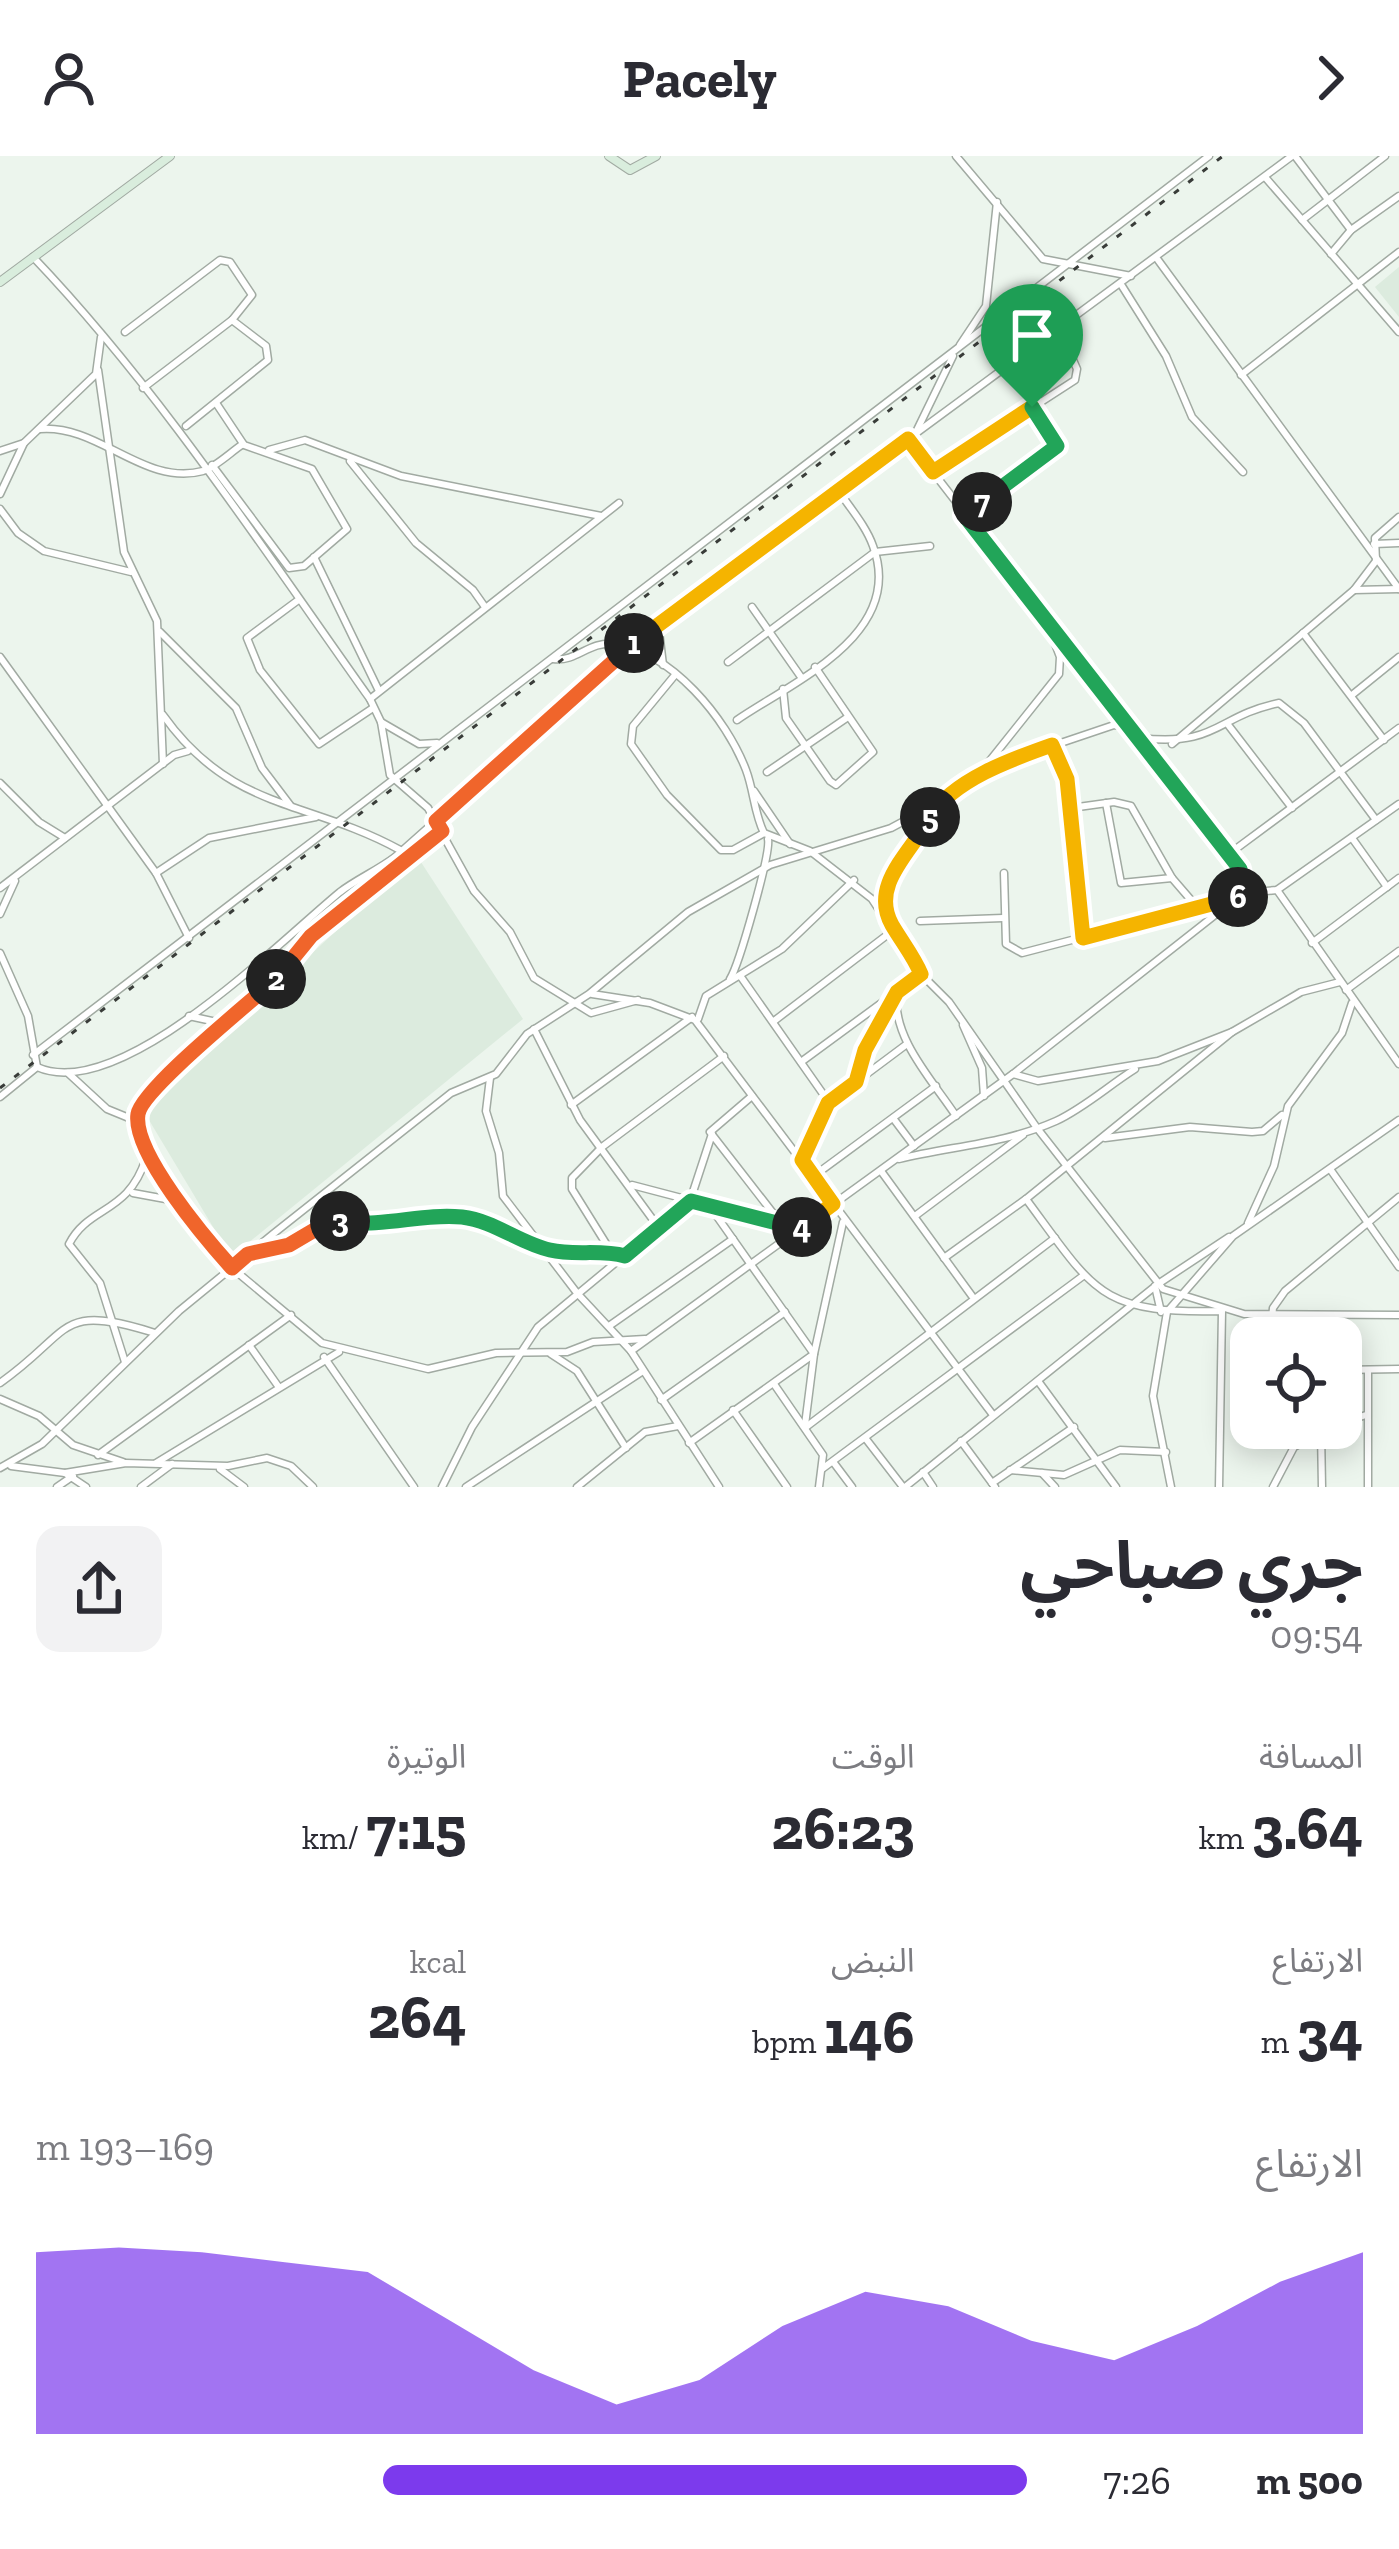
<!DOCTYPE html>
<html lang="ar">
<head>
<meta charset="utf-8">
<style>
  body { margin:0; font-family:"Zilla Slab","Noto Sans Arabic",serif; background:#f2f2f3; color:#2b2b33; direction:rtl; height:100vh; display:flex; flex-direction:column; font-size:45px; white-space:nowrap }
  * { box-sizing:border-box; margin:0 }
  p { font-size:39px; color:#7c7c81 }
  .icon { flex:none; width:66px; height:66px; fill:none; stroke:currentColor; stroke-width:2; stroke-linecap:round; stroke-linejoin:round }
  .map { position:relative; height:1331px; overflow:hidden; direction:ltr }
  .drawer { display:flex; flex-direction:column; background:#fff; flex:1 }
  .drawer>* { flex:none }
  .fabs { position:absolute; left:1230px; top:1161px; display:grid; gap:24px }
  .fabs a { display:grid; place-items:center; width:132px; height:132px; border-radius:24px; background:#fff; box-shadow:0 6px 30px #0003; font-size:60px }
  .pin { position:absolute; display:grid; place-items:center; width:102px; height:102px; color:#fff; margin:-123px -51px; border-radius:50% 50% 50% 0; rotate:-45deg; box-shadow:0 0 12px #0007 }
  .pin .icon { rotate:45deg }
  .km { position:absolute; width:60px; height:60px; margin:-30px; border-radius:50%; background:#222; color:#fff; font-size:33px; line-height:60px; text-align:center }
  .round { display:grid; place-items:center; flex:none; width:126px; height:126px; border-radius:24px; background:#f2f2f3 }
  .summary { display:flex; align-items:center; justify-content:space-between; height:204px; padding:0 36px }
  h1 { font-size:66px; font-weight:700; line-height:90px }
  .metrics { display:grid; grid-template-columns:repeat(3,1fr); gap:18px; height:204px; padding:12px 36px }
  .metrics div { display:grid; align-content:center }
  .metrics b { font-size:60px; font-weight:700 }
  .metrics small { font-size:33px; font-weight:400 }
  .metrics p { font-size:33px }
  .chart { height:336px; padding:24px 36px }
  .chart p { display:flex; justify-content:space-between }
  .chart svg { width:100%; height:216px; margin-top:12px; fill:#7c3aed; opacity:.7 }
  ul { padding:0 36px; list-style:none; font-size:39px }
  li { display:grid; grid-template-columns:192px 144px 1fr; align-items:center; height:90px }
  li i { height:30px; border-radius:15px; background:#7c3aed }
  header { display:flex; justify-content:space-between; align-items:center; height:156px; padding:0 36px; background:#fff; font-size:54px; font-weight:700 }
  .map>svg:first-child { display:block }
</style>
</head>
<body>
<header><svg class="icon" aria-label="forward" viewBox="0 0 24 24"><path d="M9 5l7 7-7 7"/></svg>Pacely<svg class="icon" aria-label="person" viewBox="0 0 24 24"><circle cx="12" cy="8" r="4"/><path d="M4 21q1-7 8-7t8 7"/></svg></header>
<div class="map">
<svg width="1399" height="1331" viewBox="0 0 1399 1331">
  <rect width="100%" height="100%" fill="#ecf5ed"/>
  <g fill="#dcebde">
    <path d="M1399,111V161L1375,131Z"/>
    <path d="M417,700L523,863L231,1101L143,954Z"/>
  </g>
  <g fill="none" stroke-linecap="round" stroke-linejoin="round">
    <g stroke="#a1aaa2" stroke-width="9">
      <g id="street">
        <path d="M956,0L1043,103L1131,120"/>
        <path d="M1295,0L1351,74"/>
        <path d="M1265,21L1399,176"/>
        <path d="M1302,64L1385,0"/>
        <path d="M1331,98L1351,74L1399,40"/>
        <path d="M33,101C159,233 264,394 370,543L381,566L390,619L428,652L474,735L510,776L534,822L591,857L638,844"/>
        <path d="M1158,104L1399,433"/>
        <path d="M1122,130L1166,200L1192,261L1243,316"/>
        <path d="M125,176L220,104L230,106L252,139L232,164L143,232"/>
        <path d="M960,189L986,150L997,46"/>
        <path d="M98,214L124,396L157,465L163,608"/>
        <path d="M1241,219L1399,96"/>
        <path d="M186,270L268,204L266,190L232,164"/>
        <path d="M40,273C99,268 144,331 203,315C216,311 232,295 243,288"/>
        <path d="M917,274L953,200"/>
        <path d="M909,285L1240,713L1243,737"/>
        <path d="M269,294L305,284L401,320L601,360"/>
        <path d="M0,295L24,287"/>
        <path d="M350,305L416,387L473,434L485,451"/>
        <path d="M212,309L289,412L304,410L347,373L312,313L244,289L216,247"/>
        <path d="M933,316L1075,224L1077,213L1060,174"/>
        <path d="M0,338L24,287L96,218L101,181"/>
        <path d="M0,353L18,377L44,395L131,416"/>
        <path d="M964,359L1056,291L1032,251"/>
        <path d="M1374,388L1399,387"/>
        <path d="M314,401L379,535"/>
        <path d="M1354,434L1399,433"/>
        <path d="M297,445L247,482L260,514L319,588L373,552"/>
        <path d="M752,451L801,521"/>
        <path d="M658,467L663,509"/>
        <path d="M160,476L236,552L262,612L290,649"/>
        <path d="M1303,477L1384,584"/>
        <path d="M0,501L156,717L189,782"/>
        <path d="M553,503C578,506 588,485 614,488C672,496 726,562 746,614C754,635 754,657 764,677L810,695L872,743L921,818L949,846L1037,972L1163,1133L1244,1158L1399,1159"/>
        <path d="M728,506L875,396L930,390"/>
        <path d="M675,519L633,570L631,588L667,639L721,694H733L764,677"/>
        <path d="M783,533L786,562L830,625L836,629L873,596L815,511"/>
        <path d="M1352,539L1399,501"/>
        <path d="M370,543L619,347"/>
        <path d="M163,559C232,656 307,643 400,694"/>
        <path d="M737,564C794,525 906,478 873,390C866,370 850,352 838,334"/>
        <path d="M381,566L419,588L437,587"/>
        <path d="M1229,570L1292,652"/>
        <path d="M1140,582C1218,591 1216,560 1279,547L1304,567L1376,664"/>
        <path d="M1172,588L1354,434L1376,405L1375,382L1399,361"/>
        <path d="M1052,589L1067,623L1083,782"/>
        <path d="M767,616L848,561"/>
        <path d="M976,622L1059,518L1060,501L1048,469"/>
        <path d="M0,627L39,666L65,682"/>
        <path d="M754,635L790,688"/>
        <path d="M1106,647L1121,727L1172,722"/>
        <path d="M1071,652L1114,646L1131,650L1172,722L1197,751"/>
        <path d="M1352,682L1387,731"/>
        <path d="M1229,698L1399,572"/>
        <path d="M156,717L209,682L316,661"/>
        <path d="M1004,717L1006,788L1022,797L1233,742"/>
        <path d="M0,732L174,599L188,595"/>
        <path d="M1277,734L1399,908"/>
        <path d="M0,758L15,725"/>
        <path d="M889,761L887,725L917,689L940,647"/>
        <path d="M920,765L1003,762"/>
        <path d="M1312,787L1399,722"/>
        <path d="M0,797L28,860L37,911"/>
        <path d="M741,821L828,945L802,1004"/>
        <path d="M730,823C739,809 771,697 768,683"/>
        <path d="M1346,834L1399,795"/>
        <path d="M897,837C891,881 933,925 956,960"/>
        <path d="M592,838L650,847L695,864L993,1259"/>
        <path d="M189,860L226,868"/>
        <path d="M698,863L706,840L782,793L854,724"/>
        <path d="M774,865L895,773"/>
        <path d="M963,869L982,912L984,940"/>
        <path d="M534,873L580,964L659,1072"/>
        <path d="M33,899L1209,0"/>
        <path d="M801,906L921,818"/>
        <path d="M68,917L107,953L129,962L156,1018L232,1112L322,1187L428,1213L496,1197L567,1196L593,1186L645,1183"/>
        <path d="M1013,918L1038,925L1158,905L1232,876L1301,836L1340,826"/>
        <path d="M490,922L486,955L499,997L503,1040L577,1137L631,1195L719,1331"/>
        <path d="M857,923L865,894L894,850"/>
        <path d="M752,940L710,976L790,1079"/>
        <path d="M0,941L37,911C120,948 279,786 340,736C357,723 378,714 395,701L656,469L1292,0"/>
        <path d="M828,947L907,888"/>
        <path d="M571,949L692,861"/>
        <path d="M893,962L914,990"/>
        <path d="M138,972V956L152,934L274,824L311,780L442,675"/>
        <path d="M1105,982L1190,971L1252,976L1263,975L1282,959"/>
        <path d="M899,1003C952,990 1004,988 1056,965C1084,952 1108,930 1135,913"/>
        <path d="M1330,1013L1399,1111"/>
        <path d="M881,1015L972,1140"/>
        <path d="M815,1019L936,930"/>
        <path d="M632,1029L781,1068"/>
        <path d="M133,1037L182,1046"/>
        <path d="M1026,1043C1095,1136 1099,1158 1222,1155L1219,1331"/>
        <path d="M711,1052L814,1198L805,1269"/>
        <path d="M915,1060L1023,979"/>
        <path d="M1248,1067L1274,1010L1288,950L1342,877L1352,847"/>
        <path d="M610,1094L572,1033V1022L602,991L724,900"/>
        <path d="M251,1098L289,1089L333,1064L393,1070L446,1060L481,1064L551,1095L593,1093L624,1099"/>
        <path d="M944,1102L1026,1043L1232,876"/>
        <path d="M1155,1130L1161,1156"/>
        <path d="M609,1170L733,1083"/>
        <path d="M1270,1182L1273,1152L1285,1135L1399,1041"/>
        <path d="M249,1189L278,1230"/>
        <path d="M631,1195L1013,918L1243,737L1277,734L1399,648"/>
        <path d="M551,1198L577,1215L626,1292"/>
        <path d="M324,1201L414,1331"/>
        <path d="M125,1206L100,1127L69,1088C89,1049 128,1059 146,1002"/>
        <path d="M1341,1214L1399,1213"/>
        <path d="M1368,1214V1331"/>
        <path d="M1038,1225L1116,1331"/>
        <path d="M0,1227C74,1175 56,1146 155,1177"/>
        <path d="M774,1228L823,1299L819,1331"/>
        <path d="M0,1243L39,1260L73,1289L123,1306"/>
        <path d="M661,1244L785,1156"/>
        <path d="M733,1254L787,1331"/>
        <path d="M1341,1267L1366,1259"/>
        <path d="M806,1271L1055,1082"/>
        <path d="M1321,1275L1322,1331"/>
        <path d="M866,1283L903,1331"/>
        <path d="M961,1285L995,1331"/>
        <path d="M689,1287L814,1198L843,1066"/>
        <path d="M98,1299L291,1159"/>
        <path d="M156,1307L339,1196"/>
        <path d="M834,1307L852,1331"/>
        <path d="M11,1310L65,1317L86,1331"/>
        <path d="M0,1312L42,1288L179,1155L273,1078L451,937L496,918L527,878L589,838L688,756L770,709L891,672L1031,597L1114,569L1130,571"/>
        <path d="M220,1313L244,1331"/>
        <path d="M822,1313L1083,1120"/>
        <path d="M1010,1314L1064,1319L1120,1294L1166,1296"/>
        <path d="M923,1316L933,1331"/>
        <path d="M65,1317L126,1307L228,1310L267,1302L291,1310L313,1331"/>
        <path d="M1042,1317L1055,1331"/>
        <path d="M992,1327L1074,1271"/>
        <path d="M57,1331L73,1320"/>
        <path d="M141,1331L172,1308"/>
        <path d="M442,1331L472,1271L538,1171L690,1045L712,978"/>
        <path d="M466,1331L643,1215"/>
        <path d="M577,1331L645,1276L678,1270"/>
        <path d="M905,1331L1158,1128L1229,1081"/>
        <path d="M1171,1331L1153,1240L1167,1156L1233,1080L1399,964"/>
        <path d="M1273,1331L1294,1291L1329,1272"/>
      </g>
    </g>
    <g stroke="#a1aaa2" stroke-width="10">
      <g id="secondary">
        <path d="M609,0L630,14L656,0"/>
        <path d="M0,126L170,0"/>
      </g>
    </g>
    <use href="#street" stroke="#fff" stroke-width="6"/>
    <use href="#secondary" stroke="#d9eddd" stroke-width="8"/>
    <path stroke="#393c39" stroke-width="3" stroke-dasharray="6 12" stroke-linecap="butt" d="M0,932L1223,0"/>
  </g>
  <g fill="none" stroke-linecap="round" stroke-linejoin="round">
    <g stroke="#fff" stroke-width="24">
      <path id="split-1" d="M634,487L908,283L933,316L1032,251"/>
    </g>
    <g stroke="#fff" stroke-width="24">
      <path id="split-2" d="M276,823L311,780L442,675L436,665L634,487"/>
    </g>
    <g stroke="#fff" stroke-width="24">
      <path id="split-3" d="M276,823C251,846 142,933 138,958C132,996 205,1082 232,1112L248,1098L289,1089L328,1066L340,1065"/>
    </g>
    <g stroke="#fff" stroke-width="24">
      <path id="split-4" d="M340,1065C387,1072 419,1057 462,1061C495,1065 519,1087 550,1094C575,1100 600,1093 625,1100L691,1045L781,1068L790,1079L802,1071"/>
    </g>
    <g stroke="#fff" stroke-width="24">
      <path id="split-5" d="M802,1071L833,1048L802,1004L828,947L856,926L865,894L897,836L921,818C914,801 902,786 892,769C869,728 913,695 930,661"/>
    </g>
    <g stroke="#fff" stroke-width="24">
      <path id="split-6" d="M930,661C953,624 1012,603 1052,589L1067,623L1083,782L1238,741"/>
    </g>
    <g stroke="#fff" stroke-width="24">
      <path id="split-7" d="M982,346L964,359L1240,713L1244,732L1238,741"/>
    </g>
    <g stroke="#fff" stroke-width="24">
      <path id="split-8" d="M982,346L1057,290L1032,251"/>
    </g>
    <use href="#split-1" stroke="#f5b400" stroke-width="15"/>
    <use href="#split-2" stroke="#f0652b" stroke-width="15"/>
    <use href="#split-3" stroke="#f0652b" stroke-width="15"/>
    <use href="#split-4" stroke="#22a559" stroke-width="15"/>
    <use href="#split-5" stroke="#f5b400" stroke-width="15"/>
    <use href="#split-6" stroke="#f5b400" stroke-width="15"/>
    <use href="#split-7" stroke="#22a559" stroke-width="15"/>
    <use href="#split-8" stroke="#22a559" stroke-width="15"/>
  </g>
</svg>
<div class="fabs">
<a><svg class="icon" aria-label="locate" viewBox="0 0 24 24"><circle cx="12" cy="12" r="6"/><path d="M12 2v4M12 18v4M2 12h4M18 12h4"/></svg></a>
</div>
<div class="pin" style="left:1032px;top:251px;background:#1e9e55"><svg class="icon" aria-label="arrive" viewBox="0 0 24 24"><path d="M6 21V4h12l-3 4 3 4H6"/></svg></div>
<b class="km" style="left:634px;top:487px">1</b>
<b class="km" style="left:276px;top:823px">2</b>
<b class="km" style="left:340px;top:1065px">3</b>
<b class="km" style="left:802px;top:1071px">4</b>
<b class="km" style="left:930px;top:661px">5</b>
<b class="km" style="left:1238px;top:741px">6</b>
<b class="km" style="left:982px;top:346px">7</b>
</div>
<section class="drawer">
<div class="summary"><div><h1>جري صباحي</h1><p>09:54</p></div><a class="round"><svg class="icon" aria-label="share" viewBox="0 0 24 24"><path d="M12 15V3M7 8l5-5 5 5M5 13v7h14v-7"/></svg></a></div>
<div class="metrics">
<div><p>المسافة</p><b>3.64<small> km</small></b></div>
<div><p>الوقت</p><b>26:23</b></div>
<div><p>الوتيرة</p><b>7:15<small> /km</small></b></div>
</div>
<div class="metrics">
<div><p>الارتفاع</p><b>34<small> m</small></b></div>
<div><p>النبض</p><b>146<small> bpm</small></b></div>
<div><p>kcal</p><b>264</b></div>
</div>
<div class="chart"><p><span>الارتفاع</span>169–193 m</p>
<svg viewBox="0 0 160 44" preserveAspectRatio="none"><path d="M0 44V7L10 6L20 7L30 9L40 11L50 21L60 31L70 38L80 33L90 22L100 15L110 18L120 25L130 29L140 22L150 13L160 7V44z"/></svg>
</div>
<ul>
<li><b>500 m</b>7:26<i style="width:65%"></i></li>
</ul>
</section>
</body>
</html>
